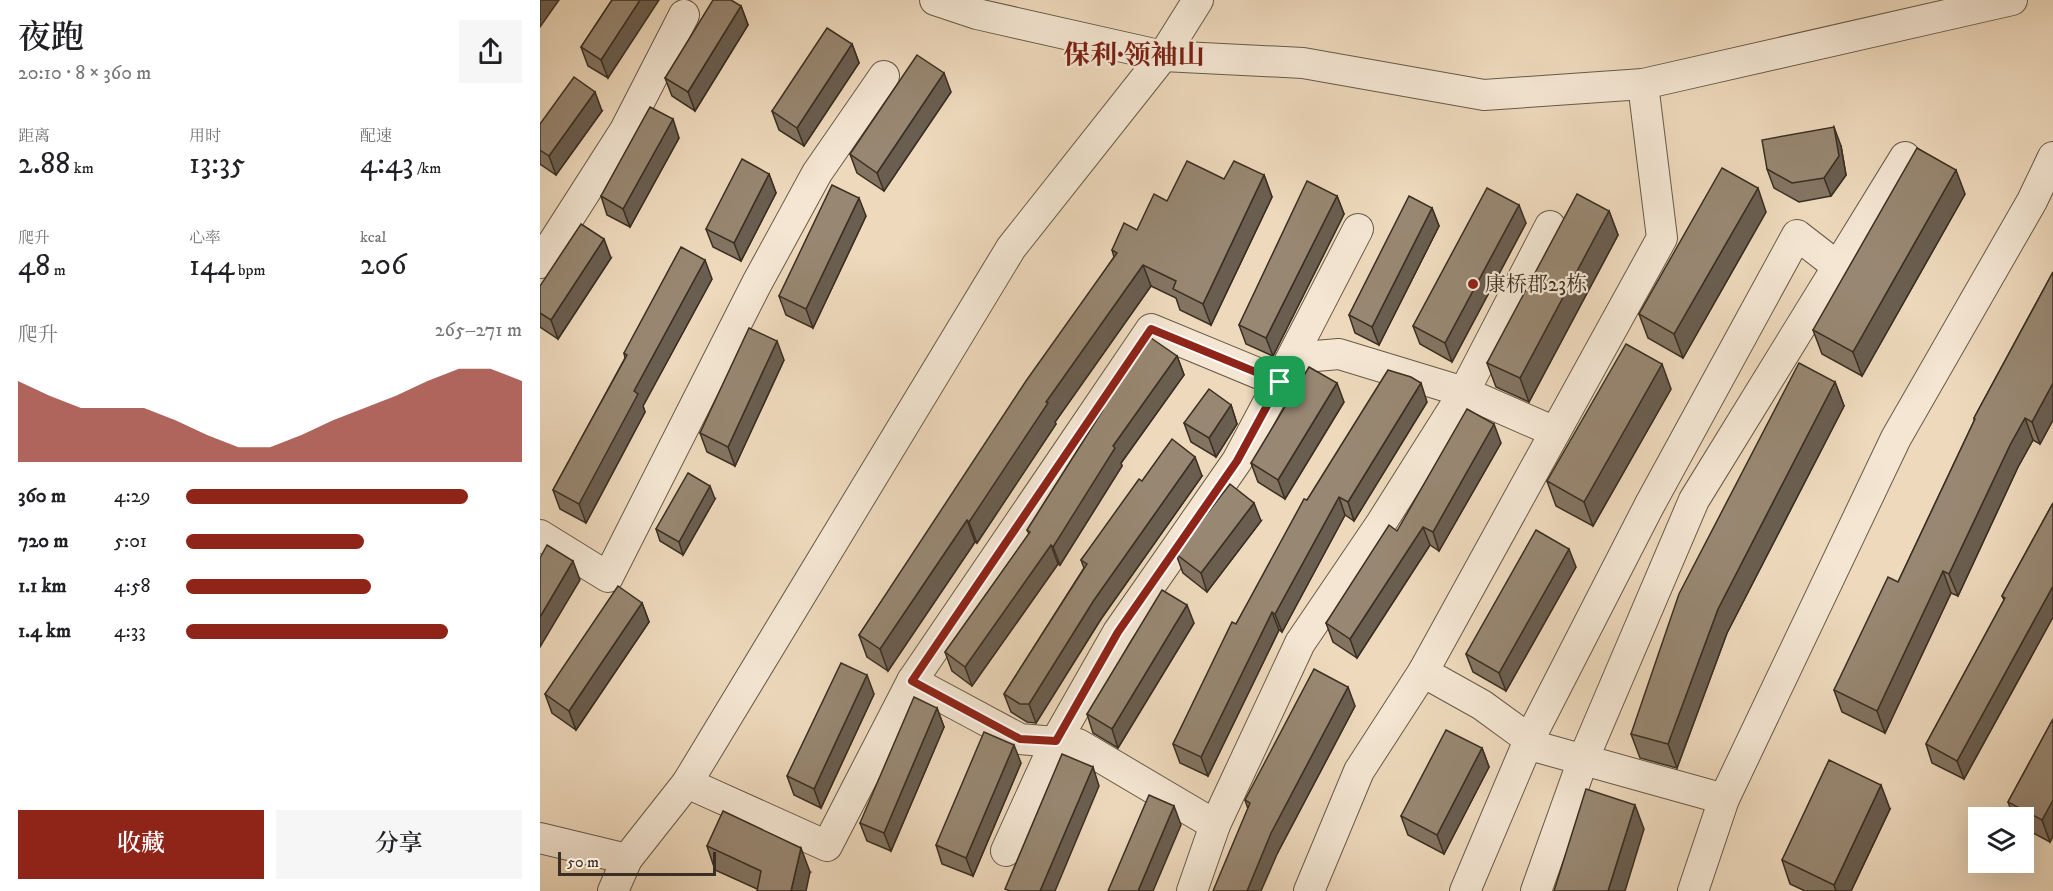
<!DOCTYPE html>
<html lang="zh">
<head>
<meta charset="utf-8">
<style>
  body { margin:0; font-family:"IM FELL DW Pica","Noto Serif SC",serif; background:#f6f6f6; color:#202124; height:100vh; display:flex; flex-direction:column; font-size:22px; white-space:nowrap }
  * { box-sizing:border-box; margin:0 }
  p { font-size:20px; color:#757577 }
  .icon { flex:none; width:33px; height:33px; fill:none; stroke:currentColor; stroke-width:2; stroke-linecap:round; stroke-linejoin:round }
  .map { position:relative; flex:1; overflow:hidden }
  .panel { display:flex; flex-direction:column; background:#fff; width:540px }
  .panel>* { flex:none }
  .fabs { position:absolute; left:1428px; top:807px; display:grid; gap:12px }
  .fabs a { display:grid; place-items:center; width:66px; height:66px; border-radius:0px; background:#fff; box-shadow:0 6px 24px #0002; font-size:30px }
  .scale { position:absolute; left:18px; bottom:15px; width:158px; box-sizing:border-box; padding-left:6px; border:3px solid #3a2f22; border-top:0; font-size:16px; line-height:21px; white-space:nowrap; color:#3a2f22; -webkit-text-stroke:4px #f4e6d3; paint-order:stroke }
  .pin { position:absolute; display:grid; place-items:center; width:51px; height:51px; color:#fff; margin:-26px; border-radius:12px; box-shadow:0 3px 9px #0006 }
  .round { display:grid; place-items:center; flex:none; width:63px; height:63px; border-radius:0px; background:#f6f6f6 }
  .headline { display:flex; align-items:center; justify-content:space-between; height:102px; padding:0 18px }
  h1 { font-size:33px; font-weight:600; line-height:45px }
  .figures { display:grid; grid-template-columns:repeat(3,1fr); gap:9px; height:102px; padding:6px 18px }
  .figures div { display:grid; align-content:center }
  .figures b { font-size:30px; font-weight:600 }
  .figures small { font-size:16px; font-weight:400 }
  .figures p { font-size:16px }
  .chart { height:168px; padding:12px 18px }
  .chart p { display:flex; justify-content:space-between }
  .chart svg { width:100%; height:108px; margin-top:6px; fill:#8f2418; opacity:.7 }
  .primary-button { display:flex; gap:12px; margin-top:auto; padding:12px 18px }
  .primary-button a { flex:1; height:69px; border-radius:0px; background:#8f2418; color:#fff; font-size:24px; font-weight:600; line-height:69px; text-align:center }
  .primary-button a+a { background:#f6f6f6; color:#202124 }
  ul { padding:0 18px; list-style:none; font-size:20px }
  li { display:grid; grid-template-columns:96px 72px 1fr; align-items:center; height:45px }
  li i { height:15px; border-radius:8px; background:#8f2418 }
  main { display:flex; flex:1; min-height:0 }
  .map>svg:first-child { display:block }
</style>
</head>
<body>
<main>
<section class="panel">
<div class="headline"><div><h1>夜跑</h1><p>20:10 · 8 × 360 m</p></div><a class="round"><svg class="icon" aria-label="share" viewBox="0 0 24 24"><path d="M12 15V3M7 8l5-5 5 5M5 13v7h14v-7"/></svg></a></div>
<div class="figures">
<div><p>距离</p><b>2.88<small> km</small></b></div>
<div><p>用时</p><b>13:35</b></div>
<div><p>配速</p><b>4:43<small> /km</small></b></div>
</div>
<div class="figures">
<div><p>爬升</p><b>48<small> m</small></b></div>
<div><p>心率</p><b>144<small> bpm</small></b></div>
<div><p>kcal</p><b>206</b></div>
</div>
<div class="chart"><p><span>爬升</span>265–271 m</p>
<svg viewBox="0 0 160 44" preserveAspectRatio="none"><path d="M0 44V11L10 17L20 22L30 22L40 22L50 27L60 33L70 38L80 38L90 33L100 27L110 22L120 17L130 11L140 6L150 6L160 11V44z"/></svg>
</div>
<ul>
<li><b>360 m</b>4:29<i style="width:84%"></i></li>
<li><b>720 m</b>5:01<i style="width:53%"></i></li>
<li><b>1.1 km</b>4:58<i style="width:55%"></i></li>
<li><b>1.4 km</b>4:33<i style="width:78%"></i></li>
</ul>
<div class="primary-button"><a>收藏</a><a>分享</a></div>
</section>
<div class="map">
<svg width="1513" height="891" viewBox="0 0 1513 891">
  <rect width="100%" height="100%" fill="#eed9bc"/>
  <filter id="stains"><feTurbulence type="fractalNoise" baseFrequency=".00333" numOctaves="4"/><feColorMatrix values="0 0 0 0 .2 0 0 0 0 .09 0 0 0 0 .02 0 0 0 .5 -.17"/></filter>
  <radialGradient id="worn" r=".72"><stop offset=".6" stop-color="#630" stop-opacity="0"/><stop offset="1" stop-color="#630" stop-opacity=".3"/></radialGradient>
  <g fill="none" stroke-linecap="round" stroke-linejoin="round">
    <g stroke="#675a48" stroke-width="32">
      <g id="minor">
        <path d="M395,0L437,14L623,56L763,63L944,95L1103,84L1472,0"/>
        <path d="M1103,84L1122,238L883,672L942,705L1001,748L1184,799"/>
        <path d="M0,263L85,130L144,15"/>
        <path d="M752,358L799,354L924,392L1015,432"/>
        <path d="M0,535L68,577L217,283L277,173L344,76"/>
        <path d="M372,681L480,739L538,744L675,825"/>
        <path d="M147,783L287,846L372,681L611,329L739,382L818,229"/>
        <path d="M0,838L87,859"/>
        <path d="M466,851L516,741L578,632L697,461L739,382"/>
        <path d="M73,891L87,859L147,783L471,248L623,56L658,0"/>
        <path d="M652,891L675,825L760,643L840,525L924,392L1010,226"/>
        <path d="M769,891L819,771L883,672"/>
        <path d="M925,891L989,740L1109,506L1257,235L1297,266"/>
        <path d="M996,891L1043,760L1154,500L1365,157"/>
        <path d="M1153,891L1184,799L1356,438L1492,201L1513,157"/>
      </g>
    </g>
    <use href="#minor" stroke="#f4e6d3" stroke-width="30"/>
  </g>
  <g fill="#837462" stroke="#3a2f22" stroke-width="1.5">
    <path d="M72,0L68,78L48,66L41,47Z"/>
    <path d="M201,6L208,25L155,111L132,96L125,78Z"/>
    <path d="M312,44L319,63L264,146L239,130L232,111Z"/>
    <path d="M411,92L344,191L317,173L310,154Z"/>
    <path d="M62,111L16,175L0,164V124Z"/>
    <path d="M139,138L90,227L67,215L61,196Z"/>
    <path d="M1301,146L1306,175L1291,196L1259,202L1234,188L1227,169Z"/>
    <path d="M229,174L236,193L201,261L173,247L166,229Z"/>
    <path d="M724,175L732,197L671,325L640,310L636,298L611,286L515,422L516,424L437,543L435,542L348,671L327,657L319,635L574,257L572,250L597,230L627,201L684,179Z"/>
    <path d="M1425,194L1322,376L1282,354L1273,330Z"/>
    <path d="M797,196L804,214L733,356L706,344L699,325Z"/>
    <path d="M892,208L899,226L839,345L815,333L809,315Z"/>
    <path d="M1069,211L1078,235L989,402L956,387L947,363Z"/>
    <path d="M1226,212L1143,358L1108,338L1099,314Z"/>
    <path d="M326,216L273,328L246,315L239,296Z"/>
    <path d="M986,223L912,362L880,344L873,326Z"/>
    <path d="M71,258L18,339L0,327V286Z"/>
    <path d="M1513,272V420L1500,444L1493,440L1478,467L1418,596L1411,593L1345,733L1302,712L1294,690L1358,582L1434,421V418Z"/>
    <path d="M172,279L103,406L105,412L46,523L20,509L13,490L85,358L84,353Z"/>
    <path d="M637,356L644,375L581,463L582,466L520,565L518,564L432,686L412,671L405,652L489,534L487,530L562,412L560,408Z"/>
    <path d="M244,360L195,466L167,452L160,433Z"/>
    <path d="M1295,382L1304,406L1187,633L1137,768L1100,758L1091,734Z"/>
    <path d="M1131,389L1053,526L1016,506L1007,481Z"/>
    <path d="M804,402L745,499L718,482L711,463Z"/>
    <path d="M887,402L814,521L805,515L742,632L739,630L668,776L640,763L633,744L696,624L767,500Z"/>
    <path d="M691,405L697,424L676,457L651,442L644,423Z"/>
    <path d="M961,443L899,551L890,545L817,658L793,642L786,623L857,531Z"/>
    <path d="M662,476L561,619L496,723L487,722L471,712L464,694L544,568L541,560L602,481Z"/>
    <path d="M175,499L143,555L120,541L116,529Z"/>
    <path d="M1513,503V617L1424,779L1392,763L1386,744L1464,600L1462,596Z"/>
    <path d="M721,521L667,592L643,573L636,554Z"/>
    <path d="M1036,567L966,691L933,672L926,654Z"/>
    <path d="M102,603L109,622L36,730L12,713L5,694Z"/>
    <path d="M654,623L578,748L553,733L547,714Z"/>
    <path d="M334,694L281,808L254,795L247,776Z"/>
    <path d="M815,706L738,852L708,809L705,800Z"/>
    <path d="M397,708L404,727L351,851L327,841L320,823Z"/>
    <path d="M1513,719V836L1510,842L1484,828V818H1474L1468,802Z"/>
    <path d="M942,748L949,767L904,854L868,835L861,816Z"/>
    <path d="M481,763L433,876L402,864L396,845Z"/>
    <path d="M1350,809L1311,891H1265L1250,884L1242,860Z"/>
    <path d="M167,846L270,872L217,889L175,870Z"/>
  </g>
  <g fill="#6a5e50" stroke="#3a2f22" stroke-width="1.5">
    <path d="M0,0H19L0,27Z"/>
    <path d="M100,0H119L68,78L61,60Z"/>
    <path d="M201,6L208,25L155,111L148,92Z"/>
    <path d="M312,44L319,63L264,146L257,128Z"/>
    <path d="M404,73L411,92L344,191L337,173Z"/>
    <path d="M55,92L62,111L16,175L9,156Z"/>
    <path d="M133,119L139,138L90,227L83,209Z"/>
    <path d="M1294,127L1301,146L1306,175L1291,196L1284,178Z"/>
    <path d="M1416,170L1425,194L1322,376L1313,352Z"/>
    <path d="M229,174L236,193L201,261L194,243Z"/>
    <path d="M724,175L732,197L671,325L663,304Z"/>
    <path d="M1218,188L1226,212L1143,358L1134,334Z"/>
    <path d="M797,196L804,214L733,356L726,338Z"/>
    <path d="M319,198L326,216L273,328L266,309Z"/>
    <path d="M979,205L986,223L912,362L905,343Z"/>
    <path d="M892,208L899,226L839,345L832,327Z"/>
    <path d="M1069,211L1078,235L989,402L980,378Z"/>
    <path d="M64,239L71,258L18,339L11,320Z"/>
    <path d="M165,260L172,279L103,406L105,412L46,523L39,504L94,391Z"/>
    <path d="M603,265L611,286L515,422L516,424L437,543L429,522L506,402Z"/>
    <path d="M237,341L244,360L195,466L188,447Z"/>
    <path d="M637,356L644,375L581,463L582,466L520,565L513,547L573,446Z"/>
    <path d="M1122,364L1131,389L1053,526L1044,502Z"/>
    <path d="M1295,382L1304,406L1187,633L1137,768L1128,744L1178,609Z"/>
    <path d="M797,383L804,402L745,499L738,480Z"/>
    <path d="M881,383L887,402L814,521L808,502Z"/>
    <path d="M1513,383V420L1500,444L1492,422Z"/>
    <path d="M691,405L697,424L676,457L669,438Z"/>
    <path d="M1485,418L1493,440L1478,467L1418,596L1409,574L1470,445Z"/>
    <path d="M954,424L961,443L899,551L893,532Z"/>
    <path d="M655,457L662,476L561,619L496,723L489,704L554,600Z"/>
    <path d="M170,486L175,499L143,555L139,542Z"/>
    <path d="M799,497L805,515L742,632L735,614Z"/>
    <path d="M714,503L721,521L667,592L661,573Z"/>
    <path d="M427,520L435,542L348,671L340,649Z"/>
    <path d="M883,527L890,545L817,658L810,639Z"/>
    <path d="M511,545L518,564L432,686L425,667Z"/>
    <path d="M1029,549L1036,567L966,691L959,673Z"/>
    <path d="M33,561L40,580L0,647V617Z"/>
    <path d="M1403,571L1411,593L1345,733L1337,711Z"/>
    <path d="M1513,586V617L1424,779L1417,761Z"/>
    <path d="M102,603L109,622L36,730L29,711Z"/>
    <path d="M647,605L654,623L578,748L572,729Z"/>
    <path d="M732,612L739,630L668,776L661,757Z"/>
    <path d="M327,675L334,694L281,808L274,789Z"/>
    <path d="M808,687L815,706L738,852L721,891H707L731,833Z"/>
    <path d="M397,708L404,727L351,851L344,833Z"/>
    <path d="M474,745L481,763L433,876L426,858Z"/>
    <path d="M942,748L949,767L904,854L897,835Z"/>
    <path d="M553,767L559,786L515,891H500Z"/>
    <path d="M1341,785L1350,809L1311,891H1296L1294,885Z"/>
    <path d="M1513,800V836L1510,842L1502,820Z"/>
    <path d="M1095,805L1104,829L1085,891H1068Z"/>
    <path d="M634,806L641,825L613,891H598Z"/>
    <path d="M261,848L270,872L266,891H251Z"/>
  </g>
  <g fill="#988772" stroke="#3a2f22" stroke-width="1.5">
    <path d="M72,0H100L61,60L41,47Z"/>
    <path d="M173,0H191L201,6L148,92L125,78Z"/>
    <path d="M287,28L312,44L257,128L232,111Z"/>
    <path d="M377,55L404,73L337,173L310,154Z"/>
    <path d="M34,77L55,92L9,156L0,150V124Z"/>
    <path d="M110,107L133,119L83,209L61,196Z"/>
    <path d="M1294,127L1299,156L1284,178L1252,183L1227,169L1222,140Z"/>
    <path d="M1377,148L1416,170L1313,352L1273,330Z"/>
    <path d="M202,159L229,174L194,243L166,229Z"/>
    <path d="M647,161L684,179L694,161L724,175L663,304L633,289L636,281L603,265L506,402L508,403L429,522L427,520L340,649L319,635L486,381L577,253L572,250L584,223L597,230L614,194L627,201Z"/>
    <path d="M1182,168L1218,188L1134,334L1099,314Z"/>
    <path d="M767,181L797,196L726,338L699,325Z"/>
    <path d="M292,185L319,198L266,309L239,296Z"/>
    <path d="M947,188L979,205L905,343L873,326Z"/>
    <path d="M1037,194L1069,211L980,378L947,363Z"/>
    <path d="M869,196L892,208L832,327L809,315Z"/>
    <path d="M41,224L64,239L11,320L0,313V286Z"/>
    <path d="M141,247L165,260L94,391L98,394L39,504L13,490L87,355L84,353Z"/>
    <path d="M1513,272V383L1492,422L1485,418L1470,445L1409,574L1403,571L1337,711L1294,690L1348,577L1358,582L1435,419L1434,418Z"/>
    <path d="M209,328L237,341L188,447L160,433Z"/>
    <path d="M611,338L637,356L573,446L575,448L513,547L511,545L425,667L405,652L490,532L487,530L563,410L560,408Z"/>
    <path d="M1086,344L1122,364L1044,502L1007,481Z"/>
    <path d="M1259,363L1295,382L1178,609L1128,744L1091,734L1139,594Z"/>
    <path d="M769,367L797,383L738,480L711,463Z"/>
    <path d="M848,370L871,377L881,383L808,502L799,497L735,614L732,612L661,757L633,744L692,622L696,624L764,499L767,500Z"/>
    <path d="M669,389L691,405L669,438L644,423Z"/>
    <path d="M927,409L954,424L893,532L883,527L810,639L786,623L849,525L857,531Z"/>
    <path d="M632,439L655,457L554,600L489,704H480L464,694L547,564L541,560L599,479L602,481Z"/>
    <path d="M148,473L170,486L139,542L116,529Z"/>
    <path d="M690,484L714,503L661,573L636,554Z"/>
    <path d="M1513,503V586L1417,761L1386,744L1465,598L1462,596Z"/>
    <path d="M996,530L1029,549L959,673L926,654Z"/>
    <path d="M7,545L33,561L0,617V558Z"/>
    <path d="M78,586L102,603L29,711L5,694Z"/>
    <path d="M622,590L647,605L572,729L547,714Z"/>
    <path d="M301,663L327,675L274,789L247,776Z"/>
    <path d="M774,669L808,687L731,833L707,891H673L710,803L705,800Z"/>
    <path d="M374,697L397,708L344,833L320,823Z"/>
    <path d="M1513,719V800L1502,820L1468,802Z"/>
    <path d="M906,730L942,748L897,835L861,816Z"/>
    <path d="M444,732L474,745L426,858L396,845Z"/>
    <path d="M522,754L553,767L500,891H470L465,889Z"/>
    <path d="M1289,760L1341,785L1294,885L1242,860Z"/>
    <path d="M1046,789L1095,805L1068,891H1014Z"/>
    <path d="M609,795L634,806L598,891H568Z"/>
    <path d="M183,811L261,848L251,891H217L221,871L167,846Z"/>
  </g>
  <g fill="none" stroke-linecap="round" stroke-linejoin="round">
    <g stroke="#fff" stroke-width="12">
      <path id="route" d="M611,329L740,382L697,461L578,632L516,741L480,739L372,681Z"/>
    </g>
    <use href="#route" stroke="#8f2418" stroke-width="8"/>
  </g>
  <circle fill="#8f2418" stroke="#f4e6d3" stroke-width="2" cx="933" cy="284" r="6"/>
  <g text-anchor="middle" stroke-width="4.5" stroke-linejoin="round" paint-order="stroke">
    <g font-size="21" fill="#3a2f22" stroke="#f4e6d3" text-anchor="start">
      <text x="945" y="291">康桥郡23栋</text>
    </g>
    <g font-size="27" font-weight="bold" fill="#7a1f14" stroke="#f4e6d3">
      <text x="594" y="64">保利·领袖山</text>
    </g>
  </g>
  <rect width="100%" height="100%" filter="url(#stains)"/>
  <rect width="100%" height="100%" fill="url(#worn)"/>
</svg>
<div class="fabs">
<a><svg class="icon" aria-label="layers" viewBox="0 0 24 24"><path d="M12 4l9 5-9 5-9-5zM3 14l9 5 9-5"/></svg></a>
</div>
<div class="scale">50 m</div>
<div class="pin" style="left:740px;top:382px;background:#1e9e55"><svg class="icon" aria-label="arrive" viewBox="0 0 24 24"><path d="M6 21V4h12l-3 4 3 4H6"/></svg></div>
</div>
</main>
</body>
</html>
